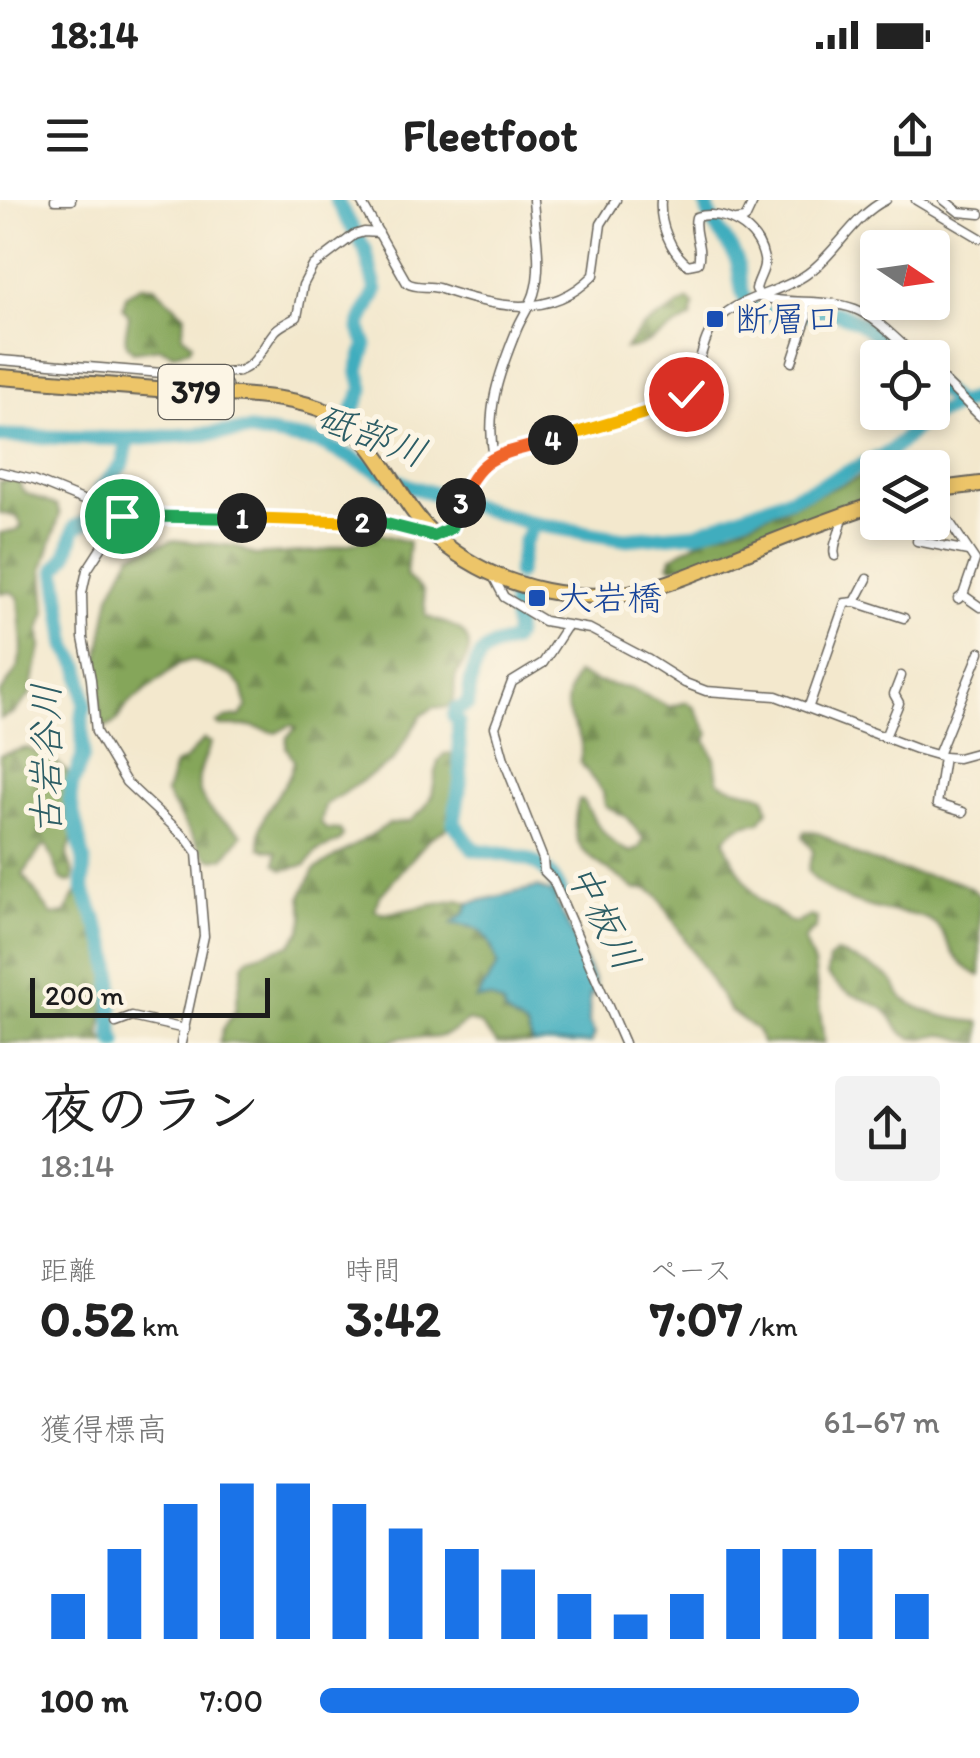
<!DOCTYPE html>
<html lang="ja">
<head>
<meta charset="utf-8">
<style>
  body { margin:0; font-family:Itim,"Klee One",sans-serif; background:#f2f2f2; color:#222; height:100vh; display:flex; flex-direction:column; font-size:38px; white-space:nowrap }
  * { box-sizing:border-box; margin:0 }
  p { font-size:32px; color:#767676 }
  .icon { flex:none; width:55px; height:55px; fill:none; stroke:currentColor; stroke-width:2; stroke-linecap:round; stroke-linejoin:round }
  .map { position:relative; height:843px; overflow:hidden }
  .side { display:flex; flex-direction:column; background:#fff; flex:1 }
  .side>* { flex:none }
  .needle { width:65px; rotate:103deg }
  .buttons { position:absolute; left:860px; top:30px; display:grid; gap:20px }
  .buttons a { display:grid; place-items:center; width:90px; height:90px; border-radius:10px; background:#fff; box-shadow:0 5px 15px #0003; font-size:50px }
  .scale { position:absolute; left:30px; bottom:25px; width:240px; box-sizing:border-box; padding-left:10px; border:5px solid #1c1c1c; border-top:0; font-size:28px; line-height:35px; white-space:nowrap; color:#1c1c1c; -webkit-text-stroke:8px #fcf5e5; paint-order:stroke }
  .pin { position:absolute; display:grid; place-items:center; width:85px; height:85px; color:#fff; margin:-42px; border:5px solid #fff; border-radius:50%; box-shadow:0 2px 10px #0007 }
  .km { position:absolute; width:50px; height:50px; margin:-25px; border-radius:50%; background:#222; color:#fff; font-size:28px; line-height:50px; text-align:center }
  .round { display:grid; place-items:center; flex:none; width:105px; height:105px; border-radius:10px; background:#f2f2f2 }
  .overview { display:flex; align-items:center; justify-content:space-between; height:170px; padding:0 40px }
  h1 { font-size:55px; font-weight:700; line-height:75px }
  .stats { display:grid; grid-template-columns:repeat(3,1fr); gap:15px; height:170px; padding:10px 40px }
  .stats div { display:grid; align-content:center }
  .stats b { font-size:50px; font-weight:700 }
  .stats small { font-size:28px; font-weight:400 }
  .stats p { font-size:28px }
  .chart { height:280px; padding:20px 40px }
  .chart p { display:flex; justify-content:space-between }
  .chart svg { width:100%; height:180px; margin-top:10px; stroke:#1a73e8; stroke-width:6 }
  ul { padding:0 40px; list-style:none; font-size:32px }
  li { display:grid; grid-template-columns:160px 120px 1fr; align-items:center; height:75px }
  li i { height:25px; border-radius:12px; background:#1a73e8 }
  .status { display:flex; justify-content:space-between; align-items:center; height:70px; padding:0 50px; background:#fff; direction:ltr }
  .status svg { height:28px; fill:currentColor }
  header { display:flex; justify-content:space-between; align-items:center; height:130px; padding:0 40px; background:#fff; font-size:45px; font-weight:700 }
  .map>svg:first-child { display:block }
</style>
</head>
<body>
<div class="status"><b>18:14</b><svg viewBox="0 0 49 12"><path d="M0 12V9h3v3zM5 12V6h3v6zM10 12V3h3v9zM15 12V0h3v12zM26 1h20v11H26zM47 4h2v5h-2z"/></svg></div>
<header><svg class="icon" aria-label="menu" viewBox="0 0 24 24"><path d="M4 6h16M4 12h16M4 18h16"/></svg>Fleetfoot<svg class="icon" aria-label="share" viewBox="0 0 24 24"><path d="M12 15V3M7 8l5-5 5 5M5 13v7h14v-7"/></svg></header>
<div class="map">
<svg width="980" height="843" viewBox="0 0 980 843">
  <defs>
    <pattern id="forest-firs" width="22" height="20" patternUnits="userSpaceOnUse" patternTransform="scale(2.5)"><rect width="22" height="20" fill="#85a65a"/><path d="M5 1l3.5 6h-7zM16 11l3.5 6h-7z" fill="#6c864a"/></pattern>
  </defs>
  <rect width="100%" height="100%" fill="#fcf5e5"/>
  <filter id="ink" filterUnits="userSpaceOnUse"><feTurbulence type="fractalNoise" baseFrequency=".01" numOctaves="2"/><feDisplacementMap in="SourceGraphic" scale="20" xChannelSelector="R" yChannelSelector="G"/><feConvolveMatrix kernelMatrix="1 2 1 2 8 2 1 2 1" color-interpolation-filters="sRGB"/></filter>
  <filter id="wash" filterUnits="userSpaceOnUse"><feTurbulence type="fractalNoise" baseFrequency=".0048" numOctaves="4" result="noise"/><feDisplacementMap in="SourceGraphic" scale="40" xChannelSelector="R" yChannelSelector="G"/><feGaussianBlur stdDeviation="2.25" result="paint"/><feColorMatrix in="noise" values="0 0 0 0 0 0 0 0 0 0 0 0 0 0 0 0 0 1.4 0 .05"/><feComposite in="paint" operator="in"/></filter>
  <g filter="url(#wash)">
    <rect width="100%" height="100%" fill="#f3e8cd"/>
    <g fill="url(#forest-firs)" stroke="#50613b" stroke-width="2.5">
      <path d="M140,86H154L185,115L182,135L192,143L190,149L174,154L160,148L133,152C120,141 127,131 129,116L123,108L126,95Z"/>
      <path d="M688,100L694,105L691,118C672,128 644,149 625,149L642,128Z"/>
      <path d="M877,270V288L854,302L697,362L673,367L669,364L671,357L712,334L733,329Z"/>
      <path d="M11,280L21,282L20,287L25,293L57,306L60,314L43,369L46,412L40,429L41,448L30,495L14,513L0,519V494L18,467L22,448L18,397L11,392L0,393V333L17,330L22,326L17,317L0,313V282Z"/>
      <path d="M372,332L409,342L406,376L423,391L426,416C440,423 460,424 467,439C474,454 461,464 456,476C451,492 463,512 434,507L421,516L393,561L325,605L321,623L326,629L340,630L343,635L340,641L317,651L306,665L283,670L276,664L277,652L260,648C261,639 258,632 262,623C269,601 290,584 294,561L286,547L287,537L296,528L291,525L276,533L250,526H220L217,523L226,518L240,516L247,507L242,487L232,476L192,460L179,464L128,504L116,522L107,527L100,524L98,460L110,395L131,354L173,340L235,346L254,355L320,351L358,342Z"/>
      <path d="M576,474L597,482L632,489L670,507L687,502L695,508L709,534L706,540L715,559L718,581C733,591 749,589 765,597L768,610L760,622C744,623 735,627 725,639C726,651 751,693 762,702C770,710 781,712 788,721L796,723L810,716L817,718L816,728L804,739L814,764L824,843H762L757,830L729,810L658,696L647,689H634C599,657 562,658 579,600L584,601C593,620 610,647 632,652L640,647L643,638L626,617L605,606L603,593L580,562C590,521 550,527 576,474Z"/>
      <path d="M204,539L211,543C199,573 188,590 217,616C226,623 236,627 242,635L224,658C218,659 213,661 207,657C203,653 168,600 166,593L175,565L185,560Z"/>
      <path d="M27,548L57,562L67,572L73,635L67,656L74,675L73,681L68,682L61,679L47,645L42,647L23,675L52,715L65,713L76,693L80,694C107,745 112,780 100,835L107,843H0V555Z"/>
      <path d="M454,553L457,556L455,614L446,629L430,638L379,697L375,710L384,714L458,700L469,703L465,713L452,723C486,727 487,735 498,766L476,799L490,797L504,805L505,813L527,828L533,843H497L480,824L468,821C456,830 445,838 429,838C413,839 401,833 388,843H219L223,829L235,811L243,765L249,757L290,745L301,730L304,716L301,697L314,670L389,624L410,621L424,609L432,595L438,561L444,554Z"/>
      <path d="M805,631C824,631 838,646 854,654C869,660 884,665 899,670C924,678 962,675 980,696V776C943,759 952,732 929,720C915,713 898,713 883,710C858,705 820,692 808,670L813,651L803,636Z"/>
      <path d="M835,753C845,754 885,772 892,780C898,787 896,793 904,799C925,814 955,820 980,822V843C966,843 954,834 940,835C929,835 921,842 909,837C896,832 894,815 882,808C859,794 848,799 827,774L829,760Z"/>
    </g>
    <path fill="#40adbe" stroke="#2e646d" stroke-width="2.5" d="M538,687L552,693L595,781L598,794H590L589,823L595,834L591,843H533L527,828L505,813L503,805L490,798L476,799L498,765C487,734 485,726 451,724L465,713L469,703Z"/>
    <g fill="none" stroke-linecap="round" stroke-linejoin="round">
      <g stroke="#40adbe" stroke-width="15">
        <path d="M336,0L365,49L376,91L361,122L360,129L366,145L358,170L363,188L352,213"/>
        <path d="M706,0C709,29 728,36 737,61C742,77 738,100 755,110C778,123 808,109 832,112C860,117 882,140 903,158"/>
        <path d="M932,183L957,203"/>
        <path d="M0,236L128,239L250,231L319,242L409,286L534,324L624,339L697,333L810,290L890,252L926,218L980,196"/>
        <path d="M518,373L524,342L534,324"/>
        <path d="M512,397L515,390"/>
        <path d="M513,408C524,466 495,426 476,464C470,475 470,491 468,504L456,510L454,516L458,522L461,578L454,623L473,649C511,657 545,653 561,693"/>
        <path d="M116,843L112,834V776L107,747L83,689L84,661L70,599L72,585L83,556L82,516L85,505L80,468L67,446L56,369L67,355L75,327L89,321L101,288L123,264L128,239"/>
      </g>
    </g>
  </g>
  <g filter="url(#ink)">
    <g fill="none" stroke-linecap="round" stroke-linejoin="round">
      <g stroke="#67635a" stroke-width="11">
        <g id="street">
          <path d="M55,0H71"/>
          <path d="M360,0L407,83C417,89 427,85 438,88C493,107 549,121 594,75L601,24L616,0"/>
          <path d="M661,0C659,23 670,51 688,65L698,63C703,46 692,33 696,17C724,9 758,27 764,59C766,70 758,78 756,89L760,97"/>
          <path d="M916,0L980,38"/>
          <path d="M944,0L959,12L980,14"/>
          <path d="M736,20L745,19L754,0"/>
          <path d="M760,97C791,105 825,98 855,109C878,118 898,142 918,158"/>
          <path d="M0,160L175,174C197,169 218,176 239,171C258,165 264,143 276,130C281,125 290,121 297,117L303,85L313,66L354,35L364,32L379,33"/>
          <path d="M792,162L807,117L806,103"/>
          <path d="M171,168L227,185V195"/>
          <path d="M932,169L980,216"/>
          <path d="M494,258C485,211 499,173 517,129C522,117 530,106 534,94C543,65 535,30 533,0"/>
          <path d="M0,272L34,280L122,316L379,322L434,336L451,327L468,283L483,263L677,201C704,180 696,143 718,120C741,96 781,93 807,74C836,54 854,15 886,0"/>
          <path d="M932,296L975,360L963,395L958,399"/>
          <path d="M122,316L87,370L82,393L83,438L91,479L96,532L126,582L187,639L197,653L204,736L181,843"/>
          <path d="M917,341L968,351"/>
          <path d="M835,356C831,343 844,330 842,315"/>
          <path d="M492,374L504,397L544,421L590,429L647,459L685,483L706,491L776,496L916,549L944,557L958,558L980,552"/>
          <path d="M963,395L980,407"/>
          <path d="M855,402L867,379"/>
          <path d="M567,426L543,463L512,482L495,527L505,563L543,659L544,671L553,680L624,843"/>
          <path d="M809,506L845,403L855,402L904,418"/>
          <path d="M885,537L899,503L894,494L901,476"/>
          <path d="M938,555L980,452"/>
          <path d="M944,557L937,604L963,612"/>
          <path d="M116,823L132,817L185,829"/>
        </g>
      </g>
      <g stroke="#67635a" stroke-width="18">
        <g id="highway">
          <path d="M0,177C65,182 131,187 196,192C240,196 290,194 330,213C382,239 396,303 438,339C499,391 588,410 665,384C696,374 726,360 757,348C797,332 837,317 878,303"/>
          <path d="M932,290L980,284"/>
        </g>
      </g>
      <use href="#street" stroke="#fff" stroke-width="8"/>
      <use href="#highway" stroke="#edc569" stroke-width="14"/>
    </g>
  </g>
  <g fill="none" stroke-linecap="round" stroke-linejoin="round" filter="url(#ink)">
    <g stroke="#fff" stroke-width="20">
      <path id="split-1" d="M122,316L242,318"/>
    </g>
    <g stroke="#fff" stroke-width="20">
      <path id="split-2" d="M242,318L362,322"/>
    </g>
    <g stroke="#fff" stroke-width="20">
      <path id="split-3" d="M362,322H379L434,336L451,328L461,303"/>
    </g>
    <g stroke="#fff" stroke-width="20">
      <path id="split-4" d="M461,303C479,251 506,254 553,240"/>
    </g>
    <g stroke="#fff" stroke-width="20">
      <path id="split-5" d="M553,240L658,209L686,194"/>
    </g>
    <use href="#split-1" stroke="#22a559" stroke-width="12"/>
    <use href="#split-2" stroke="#f5b400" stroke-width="12"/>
    <use href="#split-3" stroke="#22a559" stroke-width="12"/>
    <use href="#split-4" stroke="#f0652b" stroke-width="12"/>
    <use href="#split-5" stroke="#f5b400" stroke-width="12"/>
  </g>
  <g fill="#1a4fb4" stroke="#fcf5e5" stroke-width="4">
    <rect x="705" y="109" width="20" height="20" rx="5"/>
    <rect x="527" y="388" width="20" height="20" rx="5"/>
  </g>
  <g text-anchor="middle" stroke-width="10" stroke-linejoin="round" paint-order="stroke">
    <rect fill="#fcf5e5" stroke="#5f5d58" stroke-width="2.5" x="158.5" y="165" width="75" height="54" rx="8"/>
    <g font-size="32" font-weight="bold" fill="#1c1c1c">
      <text x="196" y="203">379</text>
    </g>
    <g font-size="35" fill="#164399" stroke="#fcf5e5" text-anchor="start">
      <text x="735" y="131">断層口</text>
      <text x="557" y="410">大岩橋</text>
    </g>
    <g font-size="38" font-style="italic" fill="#2c5d65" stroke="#fcf5e5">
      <text transform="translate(372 235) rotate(21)" y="13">砥部川</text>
      <text transform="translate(46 559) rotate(-90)" y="13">古岩谷川</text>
      <text transform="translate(604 717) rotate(63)" y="13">中板川</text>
    </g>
  </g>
</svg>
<div class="buttons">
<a><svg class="needle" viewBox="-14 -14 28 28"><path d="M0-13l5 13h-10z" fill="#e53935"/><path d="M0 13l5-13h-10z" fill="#767676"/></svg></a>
<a><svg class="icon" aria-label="locate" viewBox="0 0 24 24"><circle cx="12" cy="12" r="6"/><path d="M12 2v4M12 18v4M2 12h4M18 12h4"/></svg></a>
<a><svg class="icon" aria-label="layers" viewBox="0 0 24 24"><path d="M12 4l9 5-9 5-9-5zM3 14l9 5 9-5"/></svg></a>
</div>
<div class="scale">200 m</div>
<div class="pin" style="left:122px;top:316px;background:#1e9e55"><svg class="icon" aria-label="arrive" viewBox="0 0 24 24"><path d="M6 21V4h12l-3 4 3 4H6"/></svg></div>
<div class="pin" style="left:686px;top:194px;background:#d93025"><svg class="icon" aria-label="check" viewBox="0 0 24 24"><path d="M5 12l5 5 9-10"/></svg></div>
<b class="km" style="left:242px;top:318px">1</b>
<b class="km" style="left:362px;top:322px">2</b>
<b class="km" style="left:461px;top:303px">3</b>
<b class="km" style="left:553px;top:240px">4</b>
</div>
<section class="side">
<div class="overview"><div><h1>夜のラン</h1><p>18:14</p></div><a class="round"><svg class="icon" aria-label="share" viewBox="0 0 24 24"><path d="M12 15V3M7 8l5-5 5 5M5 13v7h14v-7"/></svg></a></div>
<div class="stats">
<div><p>距離</p><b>0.52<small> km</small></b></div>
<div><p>時間</p><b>3:42</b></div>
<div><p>ペース</p><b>7:07<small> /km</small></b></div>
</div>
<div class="chart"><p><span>獲得標高</span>61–67 m</p>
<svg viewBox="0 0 160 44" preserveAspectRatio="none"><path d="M5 44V33M15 44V22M25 44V11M35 44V6M45 44V6M55 44V11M65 44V17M75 44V22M85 44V27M95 44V33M105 44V38M115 44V33M125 44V22M135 44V22M145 44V22M155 44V33"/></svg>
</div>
<ul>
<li><b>100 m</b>7:00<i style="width:87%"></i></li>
</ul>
</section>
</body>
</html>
